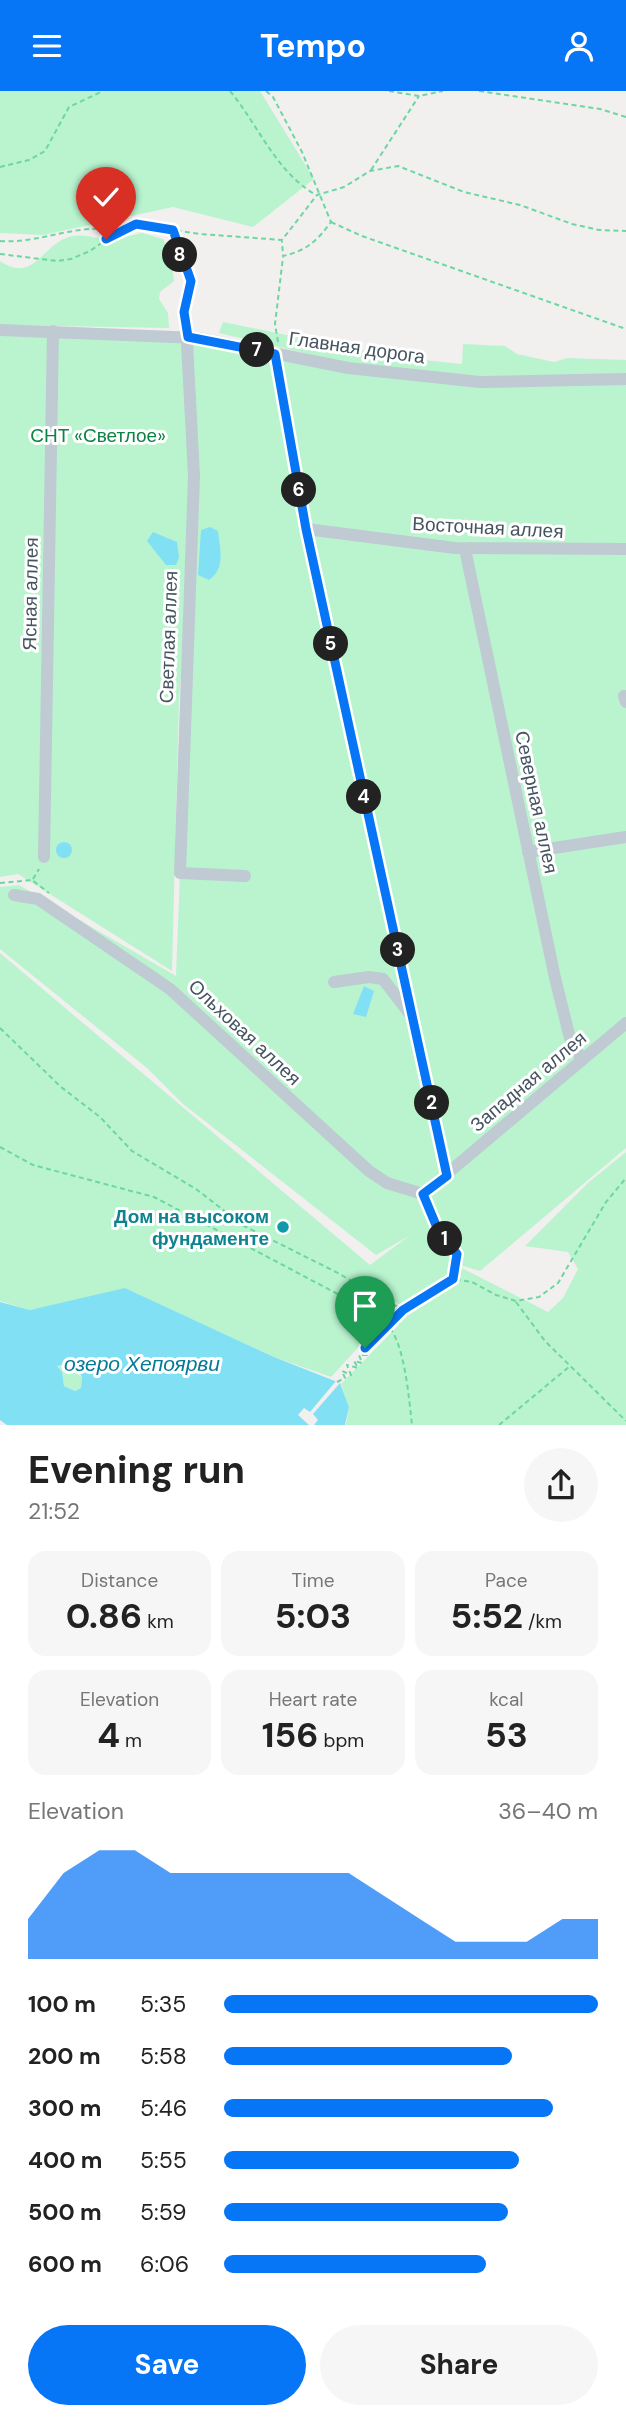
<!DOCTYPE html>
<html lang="en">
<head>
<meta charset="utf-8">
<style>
  body { margin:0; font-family:"DM Sans",sans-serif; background:#f6f6f6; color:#222; height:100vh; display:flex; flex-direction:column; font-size:26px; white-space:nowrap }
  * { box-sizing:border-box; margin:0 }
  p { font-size:23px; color:#767676 }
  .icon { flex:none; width:38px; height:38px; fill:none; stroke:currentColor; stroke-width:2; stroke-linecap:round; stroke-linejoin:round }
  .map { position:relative; height:1334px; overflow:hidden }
  .drawer { display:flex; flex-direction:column; background:#fff; flex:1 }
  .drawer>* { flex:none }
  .pin { position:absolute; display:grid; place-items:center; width:60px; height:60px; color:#fff; margin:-72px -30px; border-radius:50% 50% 50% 0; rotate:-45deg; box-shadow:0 0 7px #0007 }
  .pin .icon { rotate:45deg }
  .km { position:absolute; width:35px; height:35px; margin:-18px; border-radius:50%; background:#222; color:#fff; font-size:19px; line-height:35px; text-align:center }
  .round { display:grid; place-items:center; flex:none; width:74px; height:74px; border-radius:37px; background:#f6f6f6 }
  .headline { display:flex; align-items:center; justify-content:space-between; height:119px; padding:0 28px }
  h1 { font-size:38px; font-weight:700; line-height:52px }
  .metrics { display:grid; grid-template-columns:repeat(3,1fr); gap:10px; height:119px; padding:7px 28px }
  .metrics div { display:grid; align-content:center; border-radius:18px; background:#f6f6f6; text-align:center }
  .metrics b { font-size:35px; font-weight:700 }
  .metrics small { font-size:19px; font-weight:400 }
  .metrics p { font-size:19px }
  .chart { height:196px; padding:14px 28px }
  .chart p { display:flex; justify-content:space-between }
  .chart svg { width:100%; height:126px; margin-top:7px; fill:#0675f6; opacity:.7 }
  .button { display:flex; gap:14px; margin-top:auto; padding:14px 28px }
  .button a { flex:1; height:80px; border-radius:42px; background:#0675f6; color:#fff; font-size:28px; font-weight:700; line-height:80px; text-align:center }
  .button a+a { background:#f6f6f6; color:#222 }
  ul { padding:0 28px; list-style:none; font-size:23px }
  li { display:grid; grid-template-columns:112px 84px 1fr; align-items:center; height:52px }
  li i { height:18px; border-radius:9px; background:#0675f6 }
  header { display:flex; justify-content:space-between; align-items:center; height:91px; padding:0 28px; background:#0675f6; color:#fff; font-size:32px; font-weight:700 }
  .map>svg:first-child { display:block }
</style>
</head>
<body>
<header><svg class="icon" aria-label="menu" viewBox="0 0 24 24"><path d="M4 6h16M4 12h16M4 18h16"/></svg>Tempo<svg class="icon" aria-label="person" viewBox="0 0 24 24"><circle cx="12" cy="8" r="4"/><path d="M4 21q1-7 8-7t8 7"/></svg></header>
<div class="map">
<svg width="626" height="1334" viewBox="0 0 626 1334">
  <rect width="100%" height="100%" fill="#f2efef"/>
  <g fill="#b9f4cf">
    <path d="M0,0H260L314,88L253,136L173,116L43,144L0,142Z"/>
    <path d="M142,142L163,148L171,163L174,190L160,201L159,208L168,222L169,237L0,234V170C33,192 41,157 66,147C83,141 93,148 109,148C121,148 131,144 142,142Z"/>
    <path d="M223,231L394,266L462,273L463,253L505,255L517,263L554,271L567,267L626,269V1057L480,1180L450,1171L548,1221L563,1207L578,1178L568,1161L525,1155L589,1091L626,1061V1334H346L349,1316L341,1293L397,1236L407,1218L379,1201L368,1218L378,1235L331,1286L274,1266L129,1199L30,1219L0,1210V862L370,1174L409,1145L376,1164L183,1013L147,977L0,858V796L19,794L176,885L194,413L179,609L172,880L18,783L0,786V244L198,247L343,271L219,242Z"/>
    <path d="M69,1266L76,1282L82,1286L81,1297L75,1300L64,1295L62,1281L56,1275L66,1273Z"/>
  </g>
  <g fill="#82e0f5" fill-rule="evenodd">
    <path d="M210,436L218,440C220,459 226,477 209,489L198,484L201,439Z"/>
    <path d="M153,441L177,451L179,467L176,474H166L147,450Z"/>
    <circle cx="64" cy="759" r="8"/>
    <path d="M364,895L374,900L366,926L353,923Z"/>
    <path d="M125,1197L274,1266L340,1292L349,1316L345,1334H7L0,1329V1211L30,1219ZM70,1267L82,1286L81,1297L75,1300L64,1295L62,1281L57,1275L66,1273Z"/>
  </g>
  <path fill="#f2efef" d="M336,1290L340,1292L313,1323L318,1329L314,1334H309L298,1324L304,1317L310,1321Z"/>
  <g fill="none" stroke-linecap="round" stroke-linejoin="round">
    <g stroke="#6ed6a0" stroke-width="2" stroke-dasharray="5 3.5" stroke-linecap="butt">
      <path d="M230,0C259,35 275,80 316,104"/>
      <path d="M266,0L273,6L302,61L331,131C317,150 306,160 283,165L282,150"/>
      <path d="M389,0L419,5L443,0"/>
      <path d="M479,0L600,18L626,26"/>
      <path d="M0,76L29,69L45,60L69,16L103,0"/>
      <path d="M371,79L419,5"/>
      <path d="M331,131L362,145L626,238"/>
      <path d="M174,140L192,190L184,221"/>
      <path d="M0,150C41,153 77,131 117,140"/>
      <path d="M0,163L57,170L71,168L90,160L123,137L136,133L200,143L282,149L317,104L344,96L370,80L398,75L464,101L520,114L572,133L599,139L626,140"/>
      <path d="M278,251L275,233L283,166"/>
      <path d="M33,788L39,778"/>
      <path d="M0,792L32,789L49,802"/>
      <path d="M0,937L61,996L100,1026L132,1060L196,1098L244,1135L336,1181L403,1219"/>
      <path d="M0,1056L33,1074L154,1106L368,1219C374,1223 381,1227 386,1232C405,1250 409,1309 412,1334"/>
      <path d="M426,1115L438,1139L457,1163L453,1187"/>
      <path d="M516,1211L545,1250L626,1330"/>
      <path d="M337,1291L345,1287L342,1280L351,1284L347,1274L358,1277L354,1270L362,1272L359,1264H367L365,1257L403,1219L453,1188L472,1191L496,1204L516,1210L539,1206L558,1192L606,1111L626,1087"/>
      <path d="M499,1334L570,1275"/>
    </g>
    <g stroke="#bfcad3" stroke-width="12">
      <path d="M186,233L194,385L180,782L245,785"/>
      <path d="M0,239L198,247L348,277L480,291L626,288"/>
      <path d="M275,263L306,438L447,1085"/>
      <path d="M306,438L455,457L626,458"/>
      <path d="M465,458L555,887L570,947L582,969"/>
      <path d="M624,605L626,611"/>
      <path d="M528,761L626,746"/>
      <path d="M44,766L53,240"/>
      <path d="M14,804L38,808L170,898L369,1080L387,1092L423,1103L626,932"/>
      <path d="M334,891L369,886L383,888L410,923"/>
    </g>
  </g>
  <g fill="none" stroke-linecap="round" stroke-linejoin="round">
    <g stroke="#fff" stroke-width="14">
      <path id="route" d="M106,148L136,133L173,139L191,190L184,221L188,246L275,263L306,438L447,1085L423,1103L438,1139L457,1163L453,1188L403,1219L365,1257"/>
    </g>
    <use href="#route" stroke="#0675f6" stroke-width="9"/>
  </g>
  <circle fill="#0f9aa8" stroke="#fff" stroke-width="2.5" cx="283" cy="1136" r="7"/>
  <g text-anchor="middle" stroke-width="6" stroke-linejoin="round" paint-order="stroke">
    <g font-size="19" fill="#45545f" stroke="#fff">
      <text transform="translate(357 256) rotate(8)" y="7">Главная дорога</text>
      <text transform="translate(488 436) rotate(3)" y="7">Восточная аллея</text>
      <text transform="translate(30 503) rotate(-89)" y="7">Ясная аллея</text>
      <text transform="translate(168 546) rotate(-88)" y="7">Светлая аллея</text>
      <text transform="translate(537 711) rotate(78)" y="7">Северная аллея</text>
      <text transform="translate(245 941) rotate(43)" y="7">Ольховая аллея</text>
      <text transform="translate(528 990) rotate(-40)" y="7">Западная аллея</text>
    </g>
    <g font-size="19" fill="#0d8345" stroke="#fff">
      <text x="98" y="351">СНТ «Светлое»</text>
    </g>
    <g font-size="19" font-weight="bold" fill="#0d838f" stroke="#fff" text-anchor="end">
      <text x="269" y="1132">Дом на высоком<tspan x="269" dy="22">фундаменте</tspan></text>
    </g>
    <g font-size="21" font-style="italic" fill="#037b96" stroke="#fff">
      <text x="142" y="1280">озеро Хепоярви</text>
    </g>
  </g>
</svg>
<div class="pin" style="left:365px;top:1257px;background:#1e9e55"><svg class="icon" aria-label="arrive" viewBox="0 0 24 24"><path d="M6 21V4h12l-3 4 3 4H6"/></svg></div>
<div class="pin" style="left:106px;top:148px;background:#d93025"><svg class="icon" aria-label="check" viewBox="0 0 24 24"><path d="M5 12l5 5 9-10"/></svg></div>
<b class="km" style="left:445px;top:1148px">1</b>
<b class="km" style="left:432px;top:1012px">2</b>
<b class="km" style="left:398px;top:859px">3</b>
<b class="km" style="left:364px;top:706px">4</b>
<b class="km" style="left:331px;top:553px">5</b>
<b class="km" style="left:299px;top:399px">6</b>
<b class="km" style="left:257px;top:259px">7</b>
<b class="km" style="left:180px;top:164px">8</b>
</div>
<section class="drawer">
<div class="headline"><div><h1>Evening run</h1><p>21:52</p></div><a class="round"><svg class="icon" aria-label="share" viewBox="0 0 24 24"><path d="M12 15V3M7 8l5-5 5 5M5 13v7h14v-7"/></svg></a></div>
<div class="metrics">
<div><p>Distance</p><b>0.86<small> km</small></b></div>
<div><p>Time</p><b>5:03</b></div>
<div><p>Pace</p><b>5:52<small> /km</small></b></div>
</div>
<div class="metrics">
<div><p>Elevation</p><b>4<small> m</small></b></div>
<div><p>Heart rate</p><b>156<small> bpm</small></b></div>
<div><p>kcal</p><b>53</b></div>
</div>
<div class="chart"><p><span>Elevation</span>36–40 m</p>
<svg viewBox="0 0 160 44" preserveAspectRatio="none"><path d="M0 44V30L10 14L20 6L30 6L40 14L50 14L60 14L70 14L80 14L90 14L100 22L110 30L120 38L130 38L140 38L150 30L160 30V44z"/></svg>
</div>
<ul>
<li><b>100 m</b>5:35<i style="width:100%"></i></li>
<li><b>200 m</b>5:58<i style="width:77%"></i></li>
<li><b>300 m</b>5:46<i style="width:88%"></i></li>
<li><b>400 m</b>5:55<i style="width:79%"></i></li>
<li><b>500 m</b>5:59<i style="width:76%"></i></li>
<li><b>600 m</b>6:06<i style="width:70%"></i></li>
</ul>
<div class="button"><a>Save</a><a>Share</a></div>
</section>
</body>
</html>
